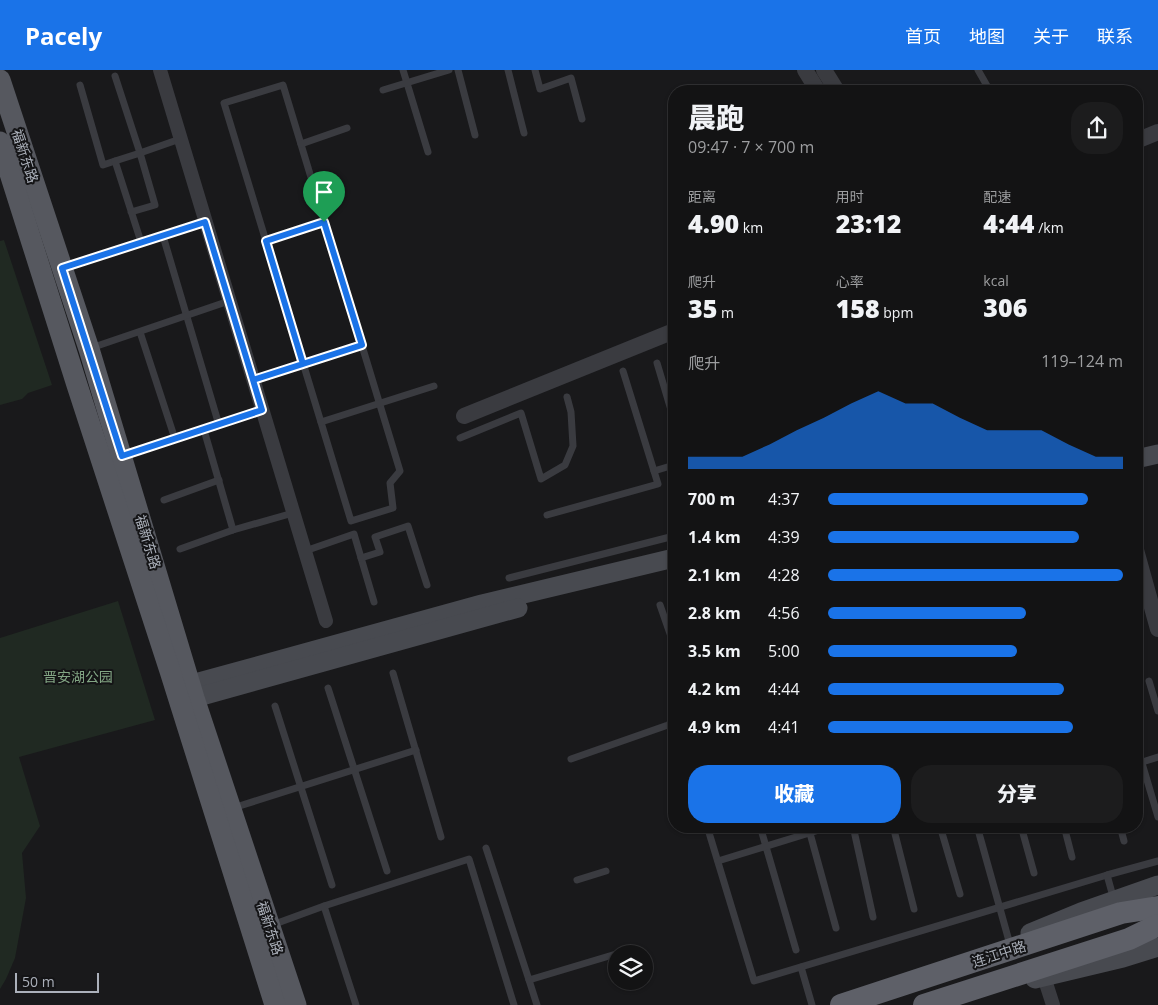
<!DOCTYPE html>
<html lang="zh">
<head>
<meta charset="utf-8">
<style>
  body { margin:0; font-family:"Open Sans","Noto Sans SC",sans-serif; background:#1c1c1d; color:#f1f3f6; height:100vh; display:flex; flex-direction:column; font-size:19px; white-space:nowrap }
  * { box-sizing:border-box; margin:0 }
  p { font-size:16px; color:#9d9ea0 }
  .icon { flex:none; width:28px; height:28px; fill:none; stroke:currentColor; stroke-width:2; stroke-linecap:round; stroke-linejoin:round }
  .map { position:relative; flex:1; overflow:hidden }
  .drawer { position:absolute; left:668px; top:15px; width:475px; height:748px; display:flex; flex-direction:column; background:#131314; border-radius:20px; box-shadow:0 1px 4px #0004,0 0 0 1px #323234 }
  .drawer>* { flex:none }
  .tools { position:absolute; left:608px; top:875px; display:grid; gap:10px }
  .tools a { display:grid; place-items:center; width:45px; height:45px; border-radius:50%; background:#131314; box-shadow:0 1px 4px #0004,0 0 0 1px #323234; font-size:25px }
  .scale { position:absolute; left:15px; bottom:12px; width:84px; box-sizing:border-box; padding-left:5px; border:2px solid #abb0ba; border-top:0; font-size:14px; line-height:18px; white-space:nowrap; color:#abb0ba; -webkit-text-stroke:4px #141416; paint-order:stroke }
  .pin { position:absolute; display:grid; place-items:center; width:42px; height:42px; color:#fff; margin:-51px -21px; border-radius:50% 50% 50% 0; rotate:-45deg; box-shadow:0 0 5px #0007 }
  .pin .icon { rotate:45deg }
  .round { display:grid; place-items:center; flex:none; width:52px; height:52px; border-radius:20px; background:#1c1c1d }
  .summary { display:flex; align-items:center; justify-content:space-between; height:85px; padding:0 20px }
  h1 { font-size:28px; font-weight:800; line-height:38px }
  .stats { display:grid; grid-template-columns:repeat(3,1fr); gap:8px; height:85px; padding:5px 20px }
  .stats div { display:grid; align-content:center }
  .stats b { font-size:25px; font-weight:800 }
  .stats small { font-size:14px; font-weight:400 }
  .stats p { font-size:14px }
  .chart { height:140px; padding:10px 20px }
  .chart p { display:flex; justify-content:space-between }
  .chart svg { width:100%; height:90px; margin-top:5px; fill:#1a73e8; opacity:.7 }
  .cta { display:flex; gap:10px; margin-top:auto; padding:10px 20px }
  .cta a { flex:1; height:58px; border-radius:20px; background:#1a73e8; color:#fff; font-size:20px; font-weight:800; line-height:58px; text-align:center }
  .cta a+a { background:#1c1c1d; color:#f1f3f6 }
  ul { padding:0 20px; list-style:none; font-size:16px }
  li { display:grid; grid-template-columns:80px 60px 1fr; align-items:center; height:38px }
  li i { height:12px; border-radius:6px; background:#1a73e8 }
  header { display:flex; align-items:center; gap:30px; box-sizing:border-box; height:70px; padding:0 25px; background:#1a73e8; color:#fff }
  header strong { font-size:24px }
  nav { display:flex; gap:28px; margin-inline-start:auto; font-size:18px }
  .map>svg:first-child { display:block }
</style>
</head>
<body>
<header>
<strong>Pacely</strong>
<nav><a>首页</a><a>地图</a><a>关于</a><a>联系</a></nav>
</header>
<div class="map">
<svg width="1158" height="935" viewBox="0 0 1158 935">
  <rect width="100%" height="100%" fill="#19191b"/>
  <g fill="#202922">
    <path d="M4,170L52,315L28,323L22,329L0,335V171Z"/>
    <path d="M118,531L155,650L19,687L40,756L22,783L26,828L15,888L6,909L0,919V568Z"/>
  </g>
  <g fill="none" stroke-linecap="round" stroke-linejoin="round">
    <g stroke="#3a3b40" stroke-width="7">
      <path d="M403,0L428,82"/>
      <path d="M458,0L475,65"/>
      <path d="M508,0L524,63"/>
      <path d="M535,0L540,19L571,8L582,49"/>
      <path d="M978,0L990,21"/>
      <path d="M115,6L140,83L180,69"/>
      <path d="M80,15L103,95L115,91"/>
      <path d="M283,15L400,401L390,413L393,438L351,451L224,33Z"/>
      <path d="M383,20L449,0"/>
      <path d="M301,74L347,58"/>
      <path d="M131,142L155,135L140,83L115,91L141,172"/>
      <path d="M163,166L219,355"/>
      <path d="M266,171L324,152"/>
      <path d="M65,197L205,152"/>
      <path d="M140,262L175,369"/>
      <path d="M91,278L229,231"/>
      <path d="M657,293L674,350"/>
      <path d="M253,310L362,275"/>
      <path d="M321,352L434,316"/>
      <path d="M204,360L233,460"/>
      <path d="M460,368L521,343L541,409L565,395L573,376L571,342L567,327"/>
      <path d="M124,385L262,340"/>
      <path d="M654,401L674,395"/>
      <path d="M164,430L219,410"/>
      <path d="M547,445L658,414L623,301"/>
      <path d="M180,479L233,460L293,443"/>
      <path d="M305,481L354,464L374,532"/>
      <path d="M361,488L380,482L375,467L408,456L427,515"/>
      <path d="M509,508L674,466"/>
      <path d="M660,535L674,575"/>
      <path d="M393,603L441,767"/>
      <path d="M1149,611L1158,641"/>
      <path d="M328,618L387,801"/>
      <path d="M275,636L332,815"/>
      <path d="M1136,673L1158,747"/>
      <path d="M571,689L668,655L674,651"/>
      <path d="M1136,694L1158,687"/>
      <path d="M233,738L416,680"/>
      <path d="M707,756L754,911L1107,805L1158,791"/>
      <path d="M760,756L796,880"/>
      <path d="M808,756L836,858"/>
      <path d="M853,756L873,847"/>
      <path d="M893,756L914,839"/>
      <path d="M940,756L960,824"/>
      <path d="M977,756L1009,871"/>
      <path d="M1021,756L1034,803"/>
      <path d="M1064,756L1072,787"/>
      <path d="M1120,756L1124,771"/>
      <path d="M486,778L529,910L616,884"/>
      <path d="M718,791L832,756"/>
      <path d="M1107,805L1114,830"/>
      <path d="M577,810L606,801"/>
      <path d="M324,836L356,935"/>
      <path d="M272,855L324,836L469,789L514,935"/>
      <path d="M617,884L629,880"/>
      <path d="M801,897L812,935"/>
      <path d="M529,910L537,935"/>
    </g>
    <g stroke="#3a3b40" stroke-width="14">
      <path d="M160,0L326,551"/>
      <path d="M1044,907L1053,935"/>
    </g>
    <g stroke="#3a3b40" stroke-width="16">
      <path d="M805,0L818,21"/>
      <path d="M824,0L837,21"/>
      <path d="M1136,71L1158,62"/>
      <path d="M464,346L674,261"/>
      <path d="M1136,480L1158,559"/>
    </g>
    <g stroke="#484a50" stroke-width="19">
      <path d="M1136,389L1158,384"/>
      <path d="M177,618L482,534L674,488"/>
      <path d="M180,632L518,538"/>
      <path d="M1030,863L1081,842L1158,815"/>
      <path d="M1035,909L1123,888L1158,877"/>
    </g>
    <g stroke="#56585f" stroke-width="21">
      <path d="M0,10L89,279L194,628L296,935"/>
      <path d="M0,72L77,315L170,601L275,935"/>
    </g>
    <g stroke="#5e6068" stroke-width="22">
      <path d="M841,935L1121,843L1158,837"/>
      <path d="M924,935L1129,869L1158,855"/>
    </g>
  </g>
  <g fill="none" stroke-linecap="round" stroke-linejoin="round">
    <g stroke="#fff" stroke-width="10">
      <path id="route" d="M324,152L362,275L253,310L205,152L62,198L122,386L262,340L253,310L303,294L266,171L324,152"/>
    </g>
    <use href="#route" stroke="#1a73e8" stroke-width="6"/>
  </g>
  <g text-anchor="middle" stroke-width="4" stroke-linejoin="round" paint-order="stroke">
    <g font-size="14" fill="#abb0ba" stroke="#141416">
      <text transform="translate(25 86) rotate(72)" y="5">福新东路</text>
      <text transform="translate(148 472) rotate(73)" y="5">福新东路</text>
      <text transform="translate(270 858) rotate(72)" y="5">福新东路</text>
      <text transform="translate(999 884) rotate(-18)" y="5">连江中路</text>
    </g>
    <g font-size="14" fill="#82a584" stroke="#141416">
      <text x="78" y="612">晋安湖公园</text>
    </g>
  </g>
</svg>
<div class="tools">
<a><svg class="icon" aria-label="layers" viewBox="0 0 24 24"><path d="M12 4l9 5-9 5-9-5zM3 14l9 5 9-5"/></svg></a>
</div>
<div class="scale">50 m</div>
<div class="pin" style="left:324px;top:152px;background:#1e9e55"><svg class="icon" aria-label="arrive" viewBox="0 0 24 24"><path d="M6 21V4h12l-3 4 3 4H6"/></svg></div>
<section class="drawer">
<div class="summary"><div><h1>晨跑</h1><p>09:47 · 7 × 700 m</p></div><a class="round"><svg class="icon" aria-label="share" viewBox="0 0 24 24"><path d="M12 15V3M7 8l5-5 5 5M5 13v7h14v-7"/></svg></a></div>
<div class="stats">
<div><p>距离</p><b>4.90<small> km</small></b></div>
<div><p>用时</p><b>23:12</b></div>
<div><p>配速</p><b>4:44<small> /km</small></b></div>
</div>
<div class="stats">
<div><p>爬升</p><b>35<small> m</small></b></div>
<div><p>心率</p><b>158<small> bpm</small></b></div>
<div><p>kcal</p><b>306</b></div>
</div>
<div class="chart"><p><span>爬升</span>119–124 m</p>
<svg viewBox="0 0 160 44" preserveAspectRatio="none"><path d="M0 44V38L10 38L20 38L30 32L40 25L50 19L60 12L70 6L80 12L90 12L100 19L110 25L120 25L130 25L140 32L150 38L160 38V44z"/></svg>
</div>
<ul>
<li><b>700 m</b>4:37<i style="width:88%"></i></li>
<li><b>1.4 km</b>4:39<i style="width:85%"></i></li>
<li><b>2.1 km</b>4:28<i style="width:100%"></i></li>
<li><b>2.8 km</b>4:56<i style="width:67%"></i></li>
<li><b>3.5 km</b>5:00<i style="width:64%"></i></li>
<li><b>4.2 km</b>4:44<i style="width:80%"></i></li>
<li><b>4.9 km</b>4:41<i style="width:83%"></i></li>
</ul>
<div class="cta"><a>收藏</a><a>分享</a></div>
</section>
</div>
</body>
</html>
